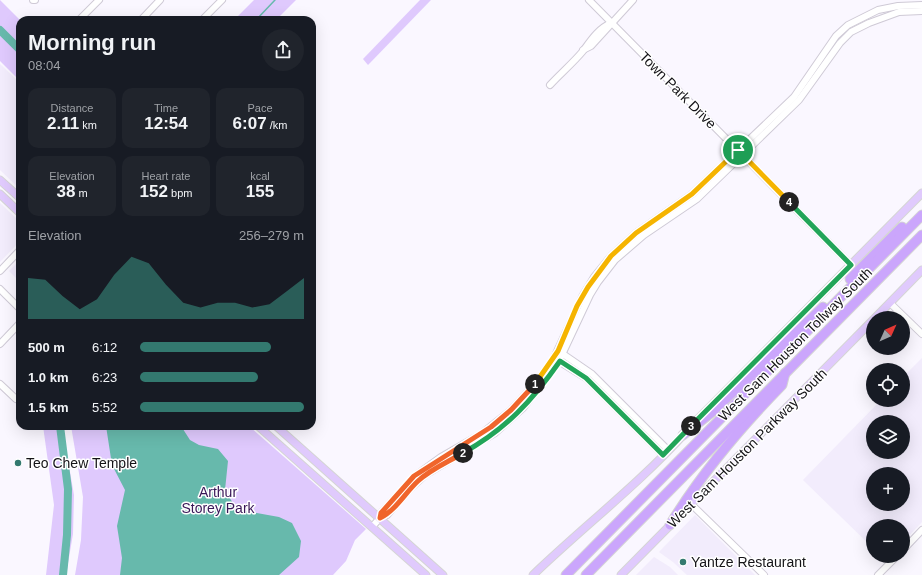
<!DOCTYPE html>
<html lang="en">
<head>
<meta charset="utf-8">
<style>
  body { margin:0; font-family:Arial,sans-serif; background:#20242c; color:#f1f3f6; height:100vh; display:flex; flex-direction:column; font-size:15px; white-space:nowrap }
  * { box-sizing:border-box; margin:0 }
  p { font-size:13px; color:#9ea1a6 }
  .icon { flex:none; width:22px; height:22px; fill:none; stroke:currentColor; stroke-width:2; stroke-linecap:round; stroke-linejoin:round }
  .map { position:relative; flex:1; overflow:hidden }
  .details { position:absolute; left:16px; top:16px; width:300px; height:414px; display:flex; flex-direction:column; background:#171b24; border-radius:12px; box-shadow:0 4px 16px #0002 }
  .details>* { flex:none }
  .needle { width:26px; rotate:45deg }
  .controls { position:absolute; left:866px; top:311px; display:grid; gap:8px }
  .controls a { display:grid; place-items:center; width:44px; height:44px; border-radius:50%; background:#171b24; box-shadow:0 4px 16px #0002; font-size:20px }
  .pin { position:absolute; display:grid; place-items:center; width:34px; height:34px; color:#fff; margin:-17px; border:2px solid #fff; border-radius:50%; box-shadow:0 1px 4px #0007 }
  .km { position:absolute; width:20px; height:20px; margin:-10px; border-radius:50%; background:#222; color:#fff; font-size:11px; line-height:20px; text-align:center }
  .round { display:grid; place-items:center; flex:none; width:42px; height:42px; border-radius:21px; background:#20242c }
  .headline { display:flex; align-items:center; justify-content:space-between; height:68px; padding:0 12px }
  h1 { font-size:22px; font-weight:700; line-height:30px }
  .figures { display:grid; grid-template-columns:repeat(3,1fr); gap:6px; height:68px; padding:4px 12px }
  .figures div { display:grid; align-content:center; border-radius:10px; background:#20242c; text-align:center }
  .figures b { font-size:17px; font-weight:700 }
  .figures small { font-size:11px; font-weight:400 }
  .figures p { font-size:11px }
  .chart { height:112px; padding:8px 12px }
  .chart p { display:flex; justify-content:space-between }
  .chart svg { width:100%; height:72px; margin-top:4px; fill:#33796f; opacity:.7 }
  ul { padding:0 12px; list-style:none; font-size:13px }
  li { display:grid; grid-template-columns:64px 48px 1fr; align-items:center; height:30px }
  li i { height:10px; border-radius:5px; background:#33796f }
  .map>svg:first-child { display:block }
</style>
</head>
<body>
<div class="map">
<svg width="922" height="575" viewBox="0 0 922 575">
  <rect width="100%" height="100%" fill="#faf7ff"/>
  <g fill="#f2ecfc" fill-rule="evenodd">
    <path d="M0,64L20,83V189L0,170Z"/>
    <path d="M0,203L20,222V241L0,262Z"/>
    <path d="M20,260V282L9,271Z"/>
    <path d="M922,358V522L903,542V526H873V548L803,480L881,400H903V377ZM873,422H903V452H873ZM873,474H903V504H873Z"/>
    <path d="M695,515L755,575H687L673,562L659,552Z"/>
    <path d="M654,557L670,567L678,575H636Z"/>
  </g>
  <g fill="#dfc9fd">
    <path d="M0,0L20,20V81L0,61Z"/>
    <path d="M254,0H296L276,20H234Z"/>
    <path d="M420,0H431L368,65L363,59Z"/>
    <path d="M43,426H62L74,495L73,534L66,575H46L54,505Z"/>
    <path d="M71,426H249L366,529L355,540L346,561L333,575H75L81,540L83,497Z"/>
  </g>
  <path fill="#67b9ac" d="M106,426H181L190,440L199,445L218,449L228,461L225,490L234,505L246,511L279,517L292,523L301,541L299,557L279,575H120L122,558L117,526L125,490L112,465Z"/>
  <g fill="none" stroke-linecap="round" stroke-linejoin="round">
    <path stroke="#67b9ac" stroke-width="1.5" d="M256,20L275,0"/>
    <g stroke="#67b9ac" stroke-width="8">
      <path d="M0,30L20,50"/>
      <path d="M60,426L68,489L67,535L63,575"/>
    </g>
    <g stroke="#cfcad6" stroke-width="8">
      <g id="minor">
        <path d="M33,0H35"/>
        <path d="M589,0L851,265"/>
        <path d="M79,20L99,0"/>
        <path d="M141,20L160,0"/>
        <path d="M202,20L222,0"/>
        <path d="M583,50L591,46L633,0"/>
        <path d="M550,85C560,74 573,63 583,51C591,40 598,29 611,23"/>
        <path d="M0,271L20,250"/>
        <path d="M0,289L20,309"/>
        <path d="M890,303L922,334"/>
        <path d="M0,344L20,323"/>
        <path d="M560,352L592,374L668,450"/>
        <path d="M557,360L586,378L663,455"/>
        <path d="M0,384L16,399L20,400"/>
        <path d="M691,504L764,575"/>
        <path d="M380,518L381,513L415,476L441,457L481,434L511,410L535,384L554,358L583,295L594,277L611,256L636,233L692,194L794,97L836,36L848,25L878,10L898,6L922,5"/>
        <path d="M372,527L380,518L387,515L411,488L425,475L495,433L523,408L559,361L590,295L598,282L615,260L644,235L697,199L799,100L840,43L851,32L869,23L899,12L922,11"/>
        <path d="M903,550L922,530"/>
        <path d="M878,575L897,556"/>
      </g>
    </g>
    <g stroke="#d5d5d5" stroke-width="9">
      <g id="major">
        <path d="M0,180L20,198"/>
        <path d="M0,194L20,213"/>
        <path d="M875,318L922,270"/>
        <path d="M694,423L922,193"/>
        <path d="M258,426L426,575"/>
        <path d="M276,426L443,575"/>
        <path d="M533,575C583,527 639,484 686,432"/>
        <path d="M621,575L873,320"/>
      </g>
    </g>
    <g stroke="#d5d5d5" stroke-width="11">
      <g id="highway">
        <path d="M850,279L902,227"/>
        <path d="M683,435L711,413L823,307"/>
        <path d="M670,525C701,474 740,428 782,385L785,373"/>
        <path d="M566,575L922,215"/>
        <path d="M586,575L922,235"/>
      </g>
    </g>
    <use href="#minor" stroke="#fff" stroke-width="6"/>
    <use href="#major" stroke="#e0cafd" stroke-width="7"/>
    <use href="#highway" stroke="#cba6fc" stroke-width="9"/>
  </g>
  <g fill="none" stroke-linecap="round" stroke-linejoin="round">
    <g stroke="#fff" stroke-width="8">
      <path id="split-1" d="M535,384L558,351L577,306L588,287L611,256L636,233L692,194L738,150"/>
    </g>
    <g stroke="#fff" stroke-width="8">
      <path id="split-2" d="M463,453C448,462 431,469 418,481C405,493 395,511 380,518L381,513L414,476L491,427L511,410L535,384"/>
    </g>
    <g stroke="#fff" stroke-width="8">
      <path id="split-3" d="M463,453C506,429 532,401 560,361L586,378L663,455L691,426"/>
    </g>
    <g stroke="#fff" stroke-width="8">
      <path id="split-4" d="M691,426L851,265L789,202"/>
    </g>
    <g stroke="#fff" stroke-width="8">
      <path id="split-5" d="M738,150L789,202"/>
    </g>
    <use href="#split-1" stroke="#f5b400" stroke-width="5"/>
    <use href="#split-2" stroke="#f0652b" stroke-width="5"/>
    <use href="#split-3" stroke="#22a559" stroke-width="5"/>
    <use href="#split-4" stroke="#22a559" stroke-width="5"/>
    <use href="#split-5" stroke="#f5b400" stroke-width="5"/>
  </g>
  <g fill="#33796f" stroke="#fff" stroke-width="1.5">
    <circle cx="18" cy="463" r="4"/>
    <circle cx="683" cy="562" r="4"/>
  </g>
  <g text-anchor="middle" stroke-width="3" stroke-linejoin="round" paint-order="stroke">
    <g font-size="14" fill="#141317" stroke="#fff">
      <text transform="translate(678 90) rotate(45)" y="5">Town Park Drive</text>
      <text transform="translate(795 344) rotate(-45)" y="5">West Sam Houston Tollway South</text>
      <text transform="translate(747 448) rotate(-45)" y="5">West Sam Houston Parkway South</text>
    </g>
    <g font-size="14" fill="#141317" stroke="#fff" text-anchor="start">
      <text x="26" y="468">Teo Chew Temple</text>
      <text x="691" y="567">Yantze Restaurant</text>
    </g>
    <g font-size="14" fill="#381657" stroke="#fff">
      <text x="218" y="497">Arthur<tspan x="218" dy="16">Storey Park</tspan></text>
    </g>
  </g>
</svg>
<div class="controls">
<a><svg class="needle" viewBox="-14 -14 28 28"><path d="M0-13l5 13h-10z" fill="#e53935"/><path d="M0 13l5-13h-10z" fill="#9ea1a6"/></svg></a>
<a><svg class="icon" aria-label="locate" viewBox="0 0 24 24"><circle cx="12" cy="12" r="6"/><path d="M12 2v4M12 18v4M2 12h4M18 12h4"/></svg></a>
<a><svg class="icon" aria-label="layers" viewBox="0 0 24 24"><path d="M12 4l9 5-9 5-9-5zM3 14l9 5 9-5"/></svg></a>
<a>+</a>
<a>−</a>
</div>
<div class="pin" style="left:738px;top:150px;background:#1e9e55"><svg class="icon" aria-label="arrive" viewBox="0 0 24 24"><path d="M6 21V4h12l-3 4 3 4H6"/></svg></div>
<b class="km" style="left:535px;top:384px">1</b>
<b class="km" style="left:463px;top:453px">2</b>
<b class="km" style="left:691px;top:426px">3</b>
<b class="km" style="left:789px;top:202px">4</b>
<section class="details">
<div class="headline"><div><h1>Morning run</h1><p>08:04</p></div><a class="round"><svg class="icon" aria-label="share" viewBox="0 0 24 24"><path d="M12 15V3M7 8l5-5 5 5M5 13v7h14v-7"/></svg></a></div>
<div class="figures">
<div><p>Distance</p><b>2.11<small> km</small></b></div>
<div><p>Time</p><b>12:54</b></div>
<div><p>Pace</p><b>6:07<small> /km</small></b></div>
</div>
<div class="figures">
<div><p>Elevation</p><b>38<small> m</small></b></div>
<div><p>Heart rate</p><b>152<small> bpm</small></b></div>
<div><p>kcal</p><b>155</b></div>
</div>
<div class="chart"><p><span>Elevation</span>256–279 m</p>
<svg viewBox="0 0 160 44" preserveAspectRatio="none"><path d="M0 44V19L10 20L20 30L30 38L40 32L50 17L60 6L70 10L80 23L90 34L100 37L110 34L120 34L130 37L140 35L150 27L160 19V44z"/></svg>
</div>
<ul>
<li><b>500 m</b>6:12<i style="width:80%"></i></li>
<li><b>1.0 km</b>6:23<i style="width:72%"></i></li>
<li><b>1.5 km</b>5:52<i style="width:100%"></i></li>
</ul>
</section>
</div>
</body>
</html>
